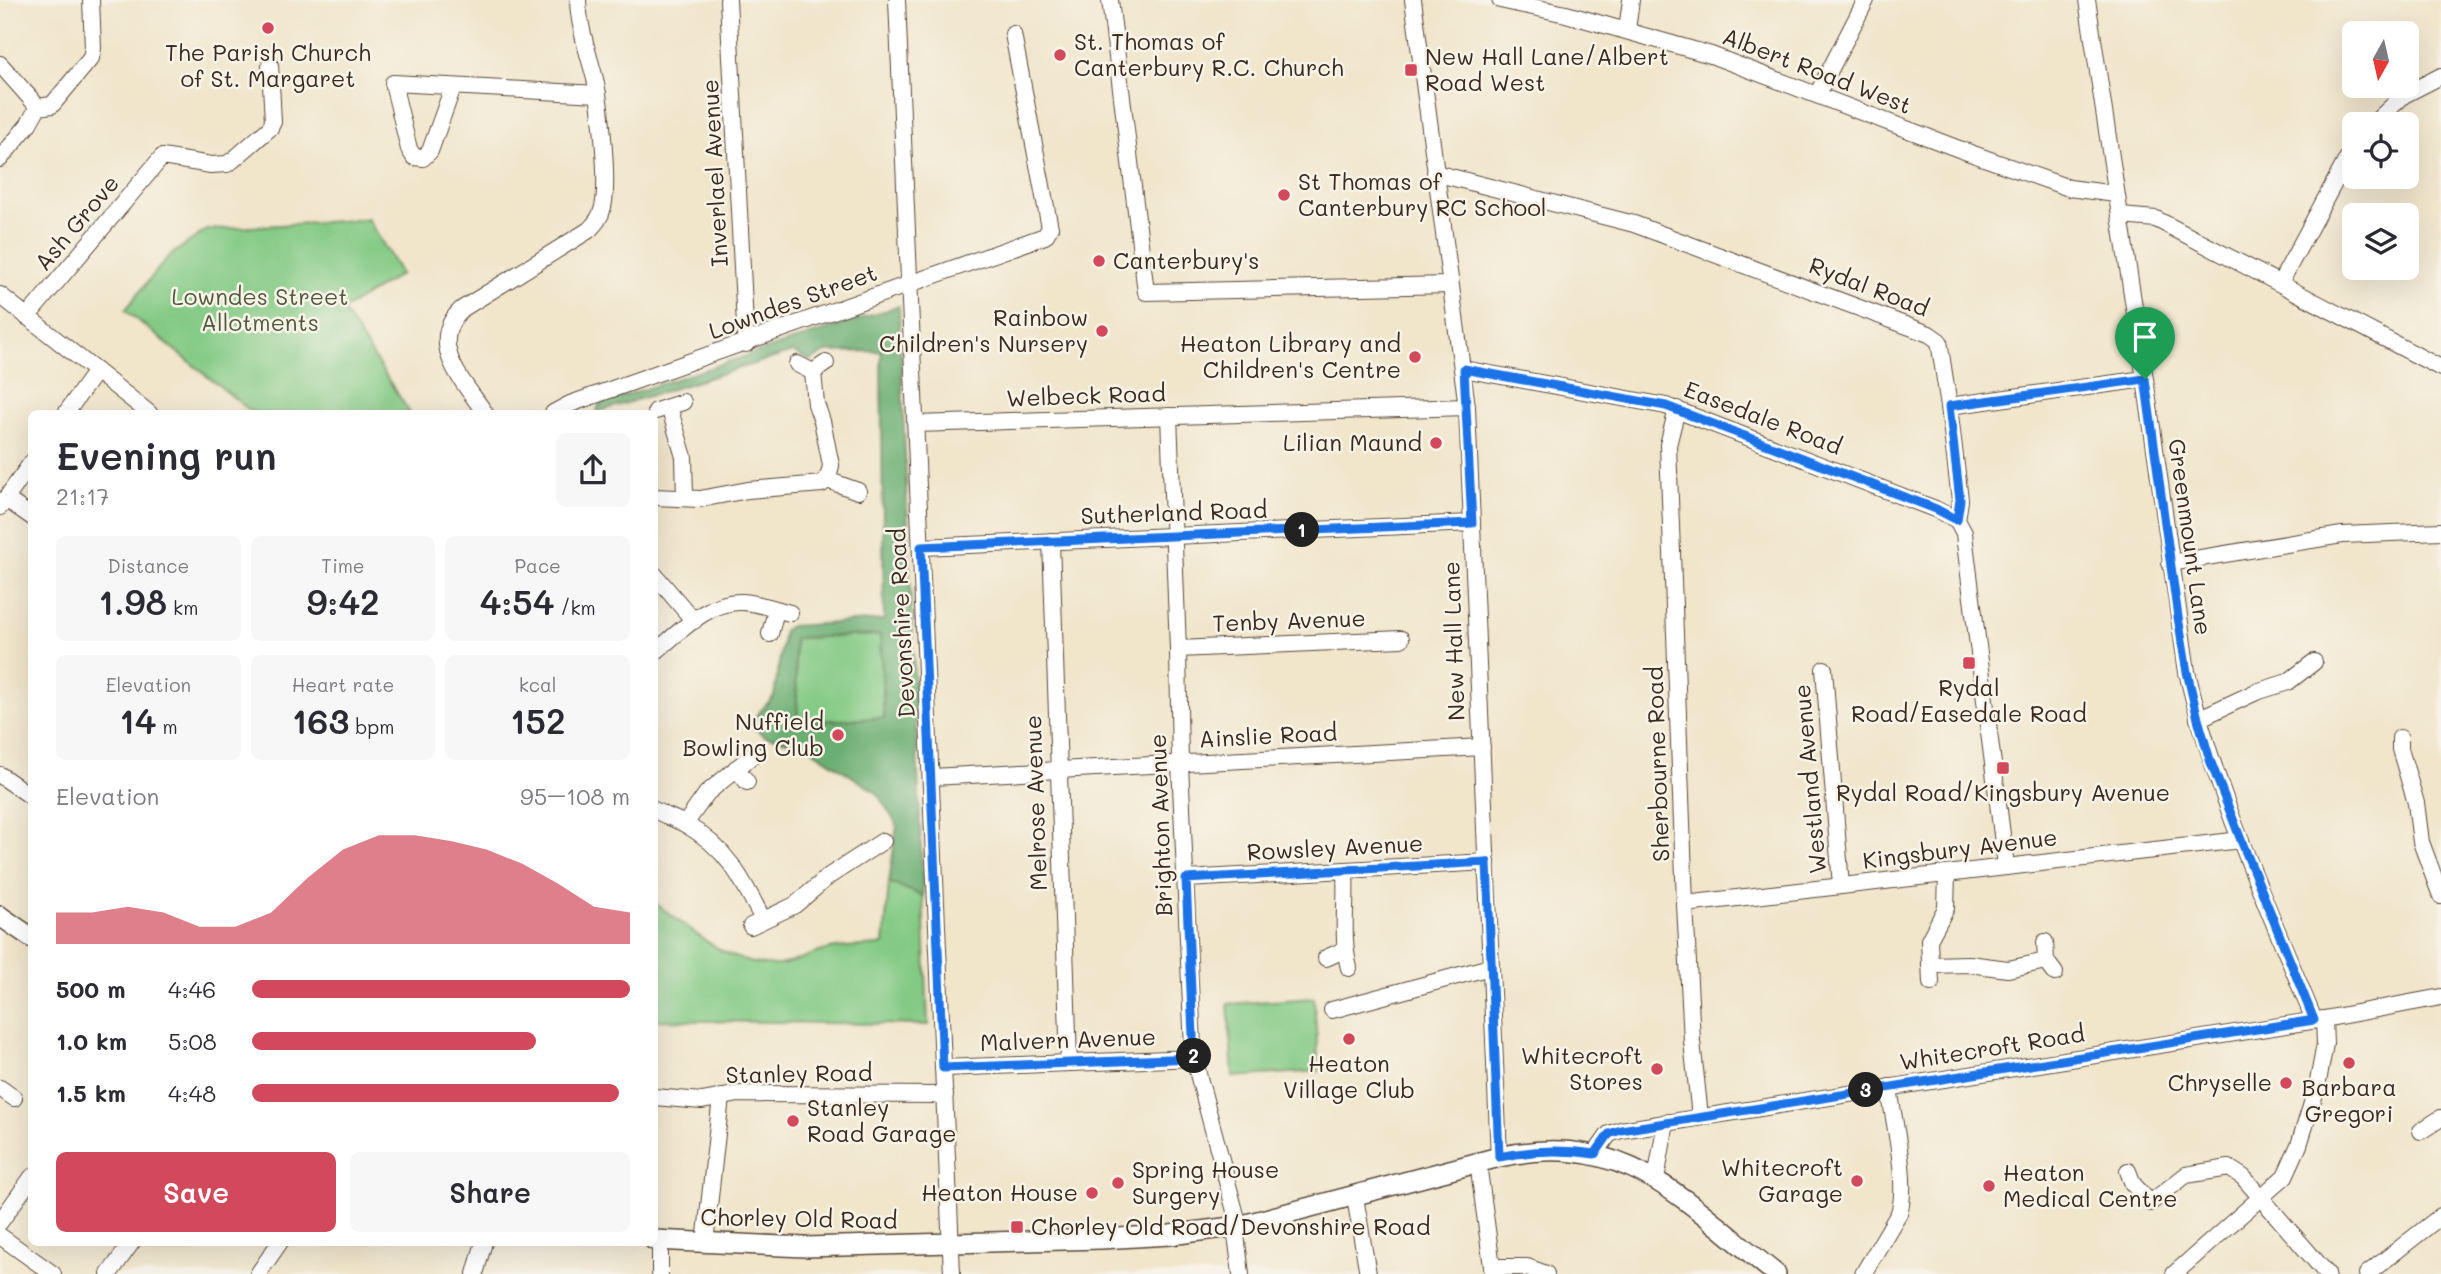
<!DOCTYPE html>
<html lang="en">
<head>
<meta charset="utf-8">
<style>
  body { margin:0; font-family:Mali,sans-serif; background:#f7f7f7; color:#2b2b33; height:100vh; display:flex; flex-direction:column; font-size:26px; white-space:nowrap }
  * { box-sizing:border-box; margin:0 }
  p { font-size:23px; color:#7c7c81 }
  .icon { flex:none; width:38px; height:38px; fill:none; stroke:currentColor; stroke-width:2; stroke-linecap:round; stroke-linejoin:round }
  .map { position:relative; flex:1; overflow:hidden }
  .drawer { position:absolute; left:28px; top:410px; width:630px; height:836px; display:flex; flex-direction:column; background:#fff; border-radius:10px; box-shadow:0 7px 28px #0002 }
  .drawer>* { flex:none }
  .needle { width:46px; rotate:188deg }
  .controls { position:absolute; left:2342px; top:21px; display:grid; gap:14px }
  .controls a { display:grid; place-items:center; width:77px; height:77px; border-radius:10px; background:#fff; box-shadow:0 7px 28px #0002; font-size:35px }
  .pin { position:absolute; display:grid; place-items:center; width:60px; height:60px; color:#fff; margin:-72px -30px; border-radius:50% 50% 50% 0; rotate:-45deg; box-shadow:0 0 7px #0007 }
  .pin .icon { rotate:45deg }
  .km { position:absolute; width:35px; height:35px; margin:-18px; border-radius:50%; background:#222; color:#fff; font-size:19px; line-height:35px; text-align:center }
  .round { display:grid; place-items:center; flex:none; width:74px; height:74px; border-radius:10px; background:#f7f7f7 }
  .headline { display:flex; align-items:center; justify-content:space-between; height:119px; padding:0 28px }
  h1 { font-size:38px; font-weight:600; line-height:52px }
  .figures { display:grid; grid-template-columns:repeat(3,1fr); gap:10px; height:119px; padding:7px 28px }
  .figures div { display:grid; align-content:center; border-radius:10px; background:#f7f7f7; text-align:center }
  .figures b { font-size:35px; font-weight:600 }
  .figures small { font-size:19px; font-weight:400 }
  .figures p { font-size:19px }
  .chart { height:196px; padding:14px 28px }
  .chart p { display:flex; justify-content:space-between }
  .chart svg { width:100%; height:126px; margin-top:7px; fill:#d1495b; opacity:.7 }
  .cta { display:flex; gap:14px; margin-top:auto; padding:14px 28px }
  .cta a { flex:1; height:80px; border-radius:10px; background:#d1495b; color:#fff; font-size:28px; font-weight:600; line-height:80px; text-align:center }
  .cta a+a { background:#f7f7f7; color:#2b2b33 }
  ul { padding:0 28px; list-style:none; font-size:23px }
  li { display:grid; grid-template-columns:112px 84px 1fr; align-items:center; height:52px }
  li i { height:18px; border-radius:9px; background:#d1495b }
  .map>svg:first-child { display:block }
</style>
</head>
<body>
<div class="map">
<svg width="2441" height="1274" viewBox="0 0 2441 1274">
  <rect width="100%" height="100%" fill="#f7f3e8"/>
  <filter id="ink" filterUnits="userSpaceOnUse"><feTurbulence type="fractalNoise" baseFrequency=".0143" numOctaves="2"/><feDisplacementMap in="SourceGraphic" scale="14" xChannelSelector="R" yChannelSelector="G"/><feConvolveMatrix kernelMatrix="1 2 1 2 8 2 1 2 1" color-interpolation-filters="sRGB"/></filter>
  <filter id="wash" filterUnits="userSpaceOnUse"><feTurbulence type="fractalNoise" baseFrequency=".00686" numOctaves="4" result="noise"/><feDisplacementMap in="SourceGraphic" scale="28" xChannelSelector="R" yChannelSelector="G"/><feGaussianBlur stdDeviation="1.57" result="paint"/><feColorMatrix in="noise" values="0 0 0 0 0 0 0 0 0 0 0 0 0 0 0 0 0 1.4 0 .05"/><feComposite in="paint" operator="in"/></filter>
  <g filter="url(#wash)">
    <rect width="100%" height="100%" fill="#f1e5ca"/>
    <g fill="#84ca85" stroke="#607a52" stroke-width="2">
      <path d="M368,219L401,274L343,310L410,413H253L125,310L167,258L206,230Z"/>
      <path d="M880,635L884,718L798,722L794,638Z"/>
      <path d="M889,882L923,896L928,1025L655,1020V903C691,929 730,968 778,965C798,963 816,950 836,948C852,946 868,947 884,944Z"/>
      <path d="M1314,998L1319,1071L1233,1077L1228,1004Z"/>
    </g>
    <path fill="#6bae72" stroke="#536c48" stroke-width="2" fill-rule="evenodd" d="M899,306L923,896L889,882L897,825L877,793L803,744L764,736L749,724L774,696L784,630L790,626L884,620L881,351L826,352L810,361L793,352L597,412L599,404ZM880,635L884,718L798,722L794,638Z"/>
  </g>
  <g filter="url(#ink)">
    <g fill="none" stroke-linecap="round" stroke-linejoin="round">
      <g stroke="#564638" stroke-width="18">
        <g id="minor">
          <path d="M728,0L746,344"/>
          <path d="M897,0L952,1274"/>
          <path d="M1110,0L1146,292L1450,285"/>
          <path d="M1413,0L1467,407L1499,1157"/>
          <path d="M1500,0L1566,14L1711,55L1959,149L2069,188L2116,194"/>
          <path d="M2087,0L2145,379L2187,672C2215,793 2268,906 2314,1020"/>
          <path d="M1627,30L1631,0"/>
          <path d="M0,64L38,107"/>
          <path d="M453,87L430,151L423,158L414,157L409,149L393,83L598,94"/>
          <path d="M1817,95L1866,0"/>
          <path d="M2373,124L2404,95L2441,76"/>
          <path d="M0,159L28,125L38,107L52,105L91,58L93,48L91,0"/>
          <path d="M1435,173L1634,224L1929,334L1939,341L1949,406L1960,500L1957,520L1964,533L1965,543L2006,866"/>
          <path d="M2121,216L2156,219L2441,368"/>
          <path d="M2280,283L2354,146"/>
          <path d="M0,295L149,413"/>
          <path d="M27,317L162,157L211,165L227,164L233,160L270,128L273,122L270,65"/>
          <path d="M797,364L813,372L826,363"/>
          <path d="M1463,369L1666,406L1935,509L1957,520"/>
          <path d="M1949,406L2145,379"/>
          <path d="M669,407L684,457L685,498"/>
          <path d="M1677,409L1668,445L1685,904L1692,1041L1700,1117"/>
          <path d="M656,411L683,402"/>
          <path d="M66,413L96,371"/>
          <path d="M485,413C464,382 425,343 462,309L589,230C596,223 601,217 603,207C609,182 601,105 595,79C588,52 579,28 578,0"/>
          <path d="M553,413L570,404L1045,236L1050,228L1013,34"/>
          <path d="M1169,416L1178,649L1180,764L1193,1049L1198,1074L1239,1226"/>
          <path d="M916,424L1467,407"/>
          <path d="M827,480L858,491"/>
          <path d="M654,497L700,499L748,490L822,484L829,475L831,465L822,421L816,404L813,372"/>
          <path d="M6,499L32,517"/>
          <path d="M0,507L32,462"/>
          <path d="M1051,541L1069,1063"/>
          <path d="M921,547L1472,523"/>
          <path d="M2170,563L2342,535L2441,531"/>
          <path d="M654,574L694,621"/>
          <path d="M770,634L776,610"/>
          <path d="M1178,649L1401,639"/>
          <path d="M654,653C679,633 708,600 742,602C759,603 775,609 790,613"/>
          <path d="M1824,669L1841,886"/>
          <path d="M2198,719L2256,692L2288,682L2314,662"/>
          <path d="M2400,738V749L2416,803L2421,842L2441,896"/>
          <path d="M736,768L747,782"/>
          <path d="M0,775L32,797"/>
          <path d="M932,777L1482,747"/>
          <path d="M654,810C664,815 675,819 685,824C727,848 742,878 763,920"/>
          <path d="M685,824L707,793L754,754"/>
          <path d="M1345,870C1347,903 1341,937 1349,968"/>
          <path d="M1186,879L1487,862"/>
          <path d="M1685,904L2241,840"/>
          <path d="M751,926L795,905L829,876L883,841"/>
          <path d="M2045,942L2046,961L2055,973"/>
          <path d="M1326,958L1344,950"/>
          <path d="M1930,965L1969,964L2008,969L2046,961"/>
          <path d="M1931,983L1929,940L1946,908L1947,874"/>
          <path d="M1332,1010L1490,967"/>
          <path d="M943,1068L1194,1058"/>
          <path d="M0,1088L14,1098"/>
          <path d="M654,1097L702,1101L739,1094L945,1095"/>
          <path d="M2421,1131L2441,1118"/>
          <path d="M1595,1154L1609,1134L1621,1130L2324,1019L2441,997"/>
          <path d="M1478,1163L1493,1274"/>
          <path d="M2128,1171L2133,1184L2150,1203L2186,1175L2229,1168L2243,1177L2327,1274"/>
          <path d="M1656,1179L1666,1122"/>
          <path d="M1355,1197L1368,1274"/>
          <path d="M0,1222L32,1177"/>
          <path d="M1235,1227L1241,1274"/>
          <path d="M0,1236L53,1274"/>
          <path d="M660,1240V1274"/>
          <path d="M705,1243L721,1097"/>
          <path d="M1492,1267H1527L1546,1274"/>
          <path d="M109,1274L132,1242"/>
          <path d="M258,1274L280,1242"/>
          <path d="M475,1274L484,1242"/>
          <path d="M1863,1274L1899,1213C1909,1182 1893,1120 1889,1087"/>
          <path d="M2174,1274L2285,1176L2299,1145L2317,1087L2325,1044L2324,1019"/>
          <path d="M2367,1274L2441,1216"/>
        </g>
      </g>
      <g stroke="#564638" stroke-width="22">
        <g id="major">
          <path d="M0,916L32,938"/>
          <path d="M654,1240L805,1247L1101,1239L1170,1235L1239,1226L1499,1157C1627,1129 1684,1201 1776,1274"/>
        </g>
      </g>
      <use href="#minor" stroke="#fff" stroke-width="16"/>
      <use href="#major" stroke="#fff" stroke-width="19"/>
    </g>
  </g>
  <g fill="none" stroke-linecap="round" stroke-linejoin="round" filter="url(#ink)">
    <g stroke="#fff" stroke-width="14">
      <path id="route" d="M1464,369L1666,406L1936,509L1957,520L1960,500L1949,406L2145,379L2178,617L2187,672L2198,719L2210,760L2241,840L2314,1020L1621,1130L1609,1134L1595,1154C1561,1149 1532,1150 1499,1157L1487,862L1186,879L1194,1058L943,1068L921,547L1472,523Z"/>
    </g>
    <use href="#route" stroke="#1a73e8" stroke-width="9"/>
  </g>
  <g fill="#d1495b" stroke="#f7f3e8" stroke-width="2.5">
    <circle cx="268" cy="28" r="7"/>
    <circle cx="1060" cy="55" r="7"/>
    <rect x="1404" y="63" width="14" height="14" rx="3.5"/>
    <circle cx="1284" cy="195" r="7"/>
    <circle cx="1099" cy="261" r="7"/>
    <circle cx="1102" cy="331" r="7"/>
    <circle cx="1415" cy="357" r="7"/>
    <circle cx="1436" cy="443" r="7"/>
    <rect x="1962" y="656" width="14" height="14" rx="3.5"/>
    <circle cx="838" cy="735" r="7"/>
    <rect x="1996" y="761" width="14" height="14" rx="3.5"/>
    <circle cx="1349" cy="1039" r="7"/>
    <circle cx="2349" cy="1063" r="7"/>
    <circle cx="1657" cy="1069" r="7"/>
    <circle cx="2286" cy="1083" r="7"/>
    <circle cx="793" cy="1121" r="7"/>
    <circle cx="1857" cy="1181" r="7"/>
    <circle cx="1118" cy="1183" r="7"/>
    <circle cx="1989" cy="1186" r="7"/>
    <circle cx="1092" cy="1193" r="7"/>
    <rect x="1010" y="1220" width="14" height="14" rx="3.5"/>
  </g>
  <g text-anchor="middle" stroke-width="5" stroke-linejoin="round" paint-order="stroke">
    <g font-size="23" fill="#3b2a1e" stroke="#f7f3e8" text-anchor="start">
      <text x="1074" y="50">St. Thomas of<tspan x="1074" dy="26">Canterbury R.C. Church</tspan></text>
      <text x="268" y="61" text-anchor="middle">The Parish Church<tspan x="268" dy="26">of St. Margaret</tspan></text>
      <text x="1425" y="65">New Hall Lane/Albert<tspan x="1425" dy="26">Road West</tspan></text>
      <text x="1298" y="190">St Thomas of<tspan x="1298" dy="26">Canterbury RC School</tspan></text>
      <text x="1113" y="269">Canterbury's</text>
      <text x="1088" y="326" text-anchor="end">Rainbow<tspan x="1088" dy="26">Children's Nursery</tspan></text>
      <text x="1401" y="352" text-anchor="end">Heaton Library and<tspan x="1401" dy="26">Children's Centre</tspan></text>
      <text x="1422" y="451" text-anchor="end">Lilian Maund</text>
      <text x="1969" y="696" text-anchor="middle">Rydal<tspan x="1969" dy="26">Road/Easedale Road</tspan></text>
      <text x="824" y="730" text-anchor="end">Nuffield<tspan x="824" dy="26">Bowling Club</tspan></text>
      <text x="2003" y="801" text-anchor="middle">Rydal Road/Kingsbury Avenue</text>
      <text x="1643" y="1064" text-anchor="end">Whitecroft<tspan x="1643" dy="26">Stores</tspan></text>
      <text x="1349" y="1072" text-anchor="middle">Heaton<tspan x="1349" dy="26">Village Club</tspan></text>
      <text x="2272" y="1091" text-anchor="end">Chryselle</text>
      <text x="2349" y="1096" text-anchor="middle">Barbara<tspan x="2349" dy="26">Gregori</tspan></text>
      <text x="807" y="1116">Stanley<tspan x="807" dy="26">Road Garage</tspan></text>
      <text x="1843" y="1176" text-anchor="end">Whitecroft<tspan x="1843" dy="26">Garage</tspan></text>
      <text x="1132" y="1178">Spring House<tspan x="1132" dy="26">Surgery</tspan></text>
      <text x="2003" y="1181">Heaton<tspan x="2003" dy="26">Medical Centre</tspan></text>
      <text x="1078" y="1201" text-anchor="end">Heaton House</text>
      <text x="1031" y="1235">Chorley Old Road/Devonshire Road</text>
    </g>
    <g font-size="23" fill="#3b2a1e" stroke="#f7f3e8">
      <text transform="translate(1817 71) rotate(21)" y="8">Albert Road West</text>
      <text transform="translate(715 173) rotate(-93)" y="8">Inverlael Avenue</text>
      <text transform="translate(77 223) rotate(-50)" y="8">Ash Grove</text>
      <text transform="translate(1869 287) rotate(21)" y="8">Rydal Road</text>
      <text transform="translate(793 302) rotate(-20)" y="8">Lowndes Street</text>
      <text transform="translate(1086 396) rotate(-2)" y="8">Welbeck Road</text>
      <text transform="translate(1763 418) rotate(21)" y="8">Easedale Road</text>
      <text transform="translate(1174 513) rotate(-2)" y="8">Sutherland Road</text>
      <text transform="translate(2190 537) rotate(82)" y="8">Greenmount Lane</text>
      <text transform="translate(1289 621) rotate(-2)" y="8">Tenby Avenue</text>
      <text transform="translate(902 623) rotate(-93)" y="8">Devonshire Road</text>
      <text transform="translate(1454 641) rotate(-92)" y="8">New Hall Lane</text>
      <text transform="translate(1268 736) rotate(-3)" y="8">Ainslie Road</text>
      <text transform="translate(1658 764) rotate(-92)" y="8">Sherbourne Road</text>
      <text transform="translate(1810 779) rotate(-95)" y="8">Westland Avenue</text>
      <text transform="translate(1036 803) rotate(-92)" y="8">Melrose Avenue</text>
      <text transform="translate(1161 825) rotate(-92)" y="8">Brighton Avenue</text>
      <text transform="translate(1335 848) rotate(-3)" y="8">Rowsley Avenue</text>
      <text transform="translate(1960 849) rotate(-7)" y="8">Kingsbury Avenue</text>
      <text transform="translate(1068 1040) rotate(-2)" y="8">Malvern Avenue</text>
      <text transform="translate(1992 1048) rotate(-9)" y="8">Whitecroft Road</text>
      <text transform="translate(799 1074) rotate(-1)" y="8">Stanley Road</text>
      <text transform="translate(799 1219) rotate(1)" y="8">Chorley Old Road</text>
    </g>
    <g font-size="23" fill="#515a3d" stroke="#f7f3e8">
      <text x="260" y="305">Lowndes Street<tspan x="260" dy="26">Allotments</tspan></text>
    </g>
  </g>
</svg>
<div class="controls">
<a><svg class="needle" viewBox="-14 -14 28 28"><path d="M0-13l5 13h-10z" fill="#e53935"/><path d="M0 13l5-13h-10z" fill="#7c7c81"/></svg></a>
<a><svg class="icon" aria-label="locate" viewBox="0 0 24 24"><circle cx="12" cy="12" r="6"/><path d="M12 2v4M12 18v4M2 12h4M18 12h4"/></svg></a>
<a><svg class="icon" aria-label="layers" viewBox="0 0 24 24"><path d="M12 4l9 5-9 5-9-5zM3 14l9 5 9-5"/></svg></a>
</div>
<div class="pin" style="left:2145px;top:379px;background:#1e9e55"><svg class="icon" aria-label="arrive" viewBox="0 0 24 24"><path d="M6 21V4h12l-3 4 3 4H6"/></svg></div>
<b class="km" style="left:1302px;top:530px">1</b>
<b class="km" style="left:1194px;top:1056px">2</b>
<b class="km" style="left:1866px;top:1090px">3</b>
<section class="drawer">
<div class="headline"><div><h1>Evening run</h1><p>21:17</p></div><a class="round"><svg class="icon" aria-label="share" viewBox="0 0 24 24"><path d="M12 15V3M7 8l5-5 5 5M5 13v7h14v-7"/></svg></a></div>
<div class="figures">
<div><p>Distance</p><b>1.98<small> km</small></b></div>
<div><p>Time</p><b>9:42</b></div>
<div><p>Pace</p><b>4:54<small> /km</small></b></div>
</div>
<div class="figures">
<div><p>Elevation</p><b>14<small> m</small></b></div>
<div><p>Heart rate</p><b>163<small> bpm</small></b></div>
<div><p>kcal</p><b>152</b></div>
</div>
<div class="chart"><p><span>Elevation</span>95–108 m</p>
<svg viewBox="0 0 160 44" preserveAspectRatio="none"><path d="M0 44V33L10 33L20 31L30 33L40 38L50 38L60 33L70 21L80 11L90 6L100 6L110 8L120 11L130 16L140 23L150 31L160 33V44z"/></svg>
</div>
<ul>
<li><b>500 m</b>4:46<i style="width:100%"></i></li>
<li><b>1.0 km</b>5:08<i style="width:75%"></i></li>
<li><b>1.5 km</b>4:48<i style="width:97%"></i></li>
</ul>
<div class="cta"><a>Save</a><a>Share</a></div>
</section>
</div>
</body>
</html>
